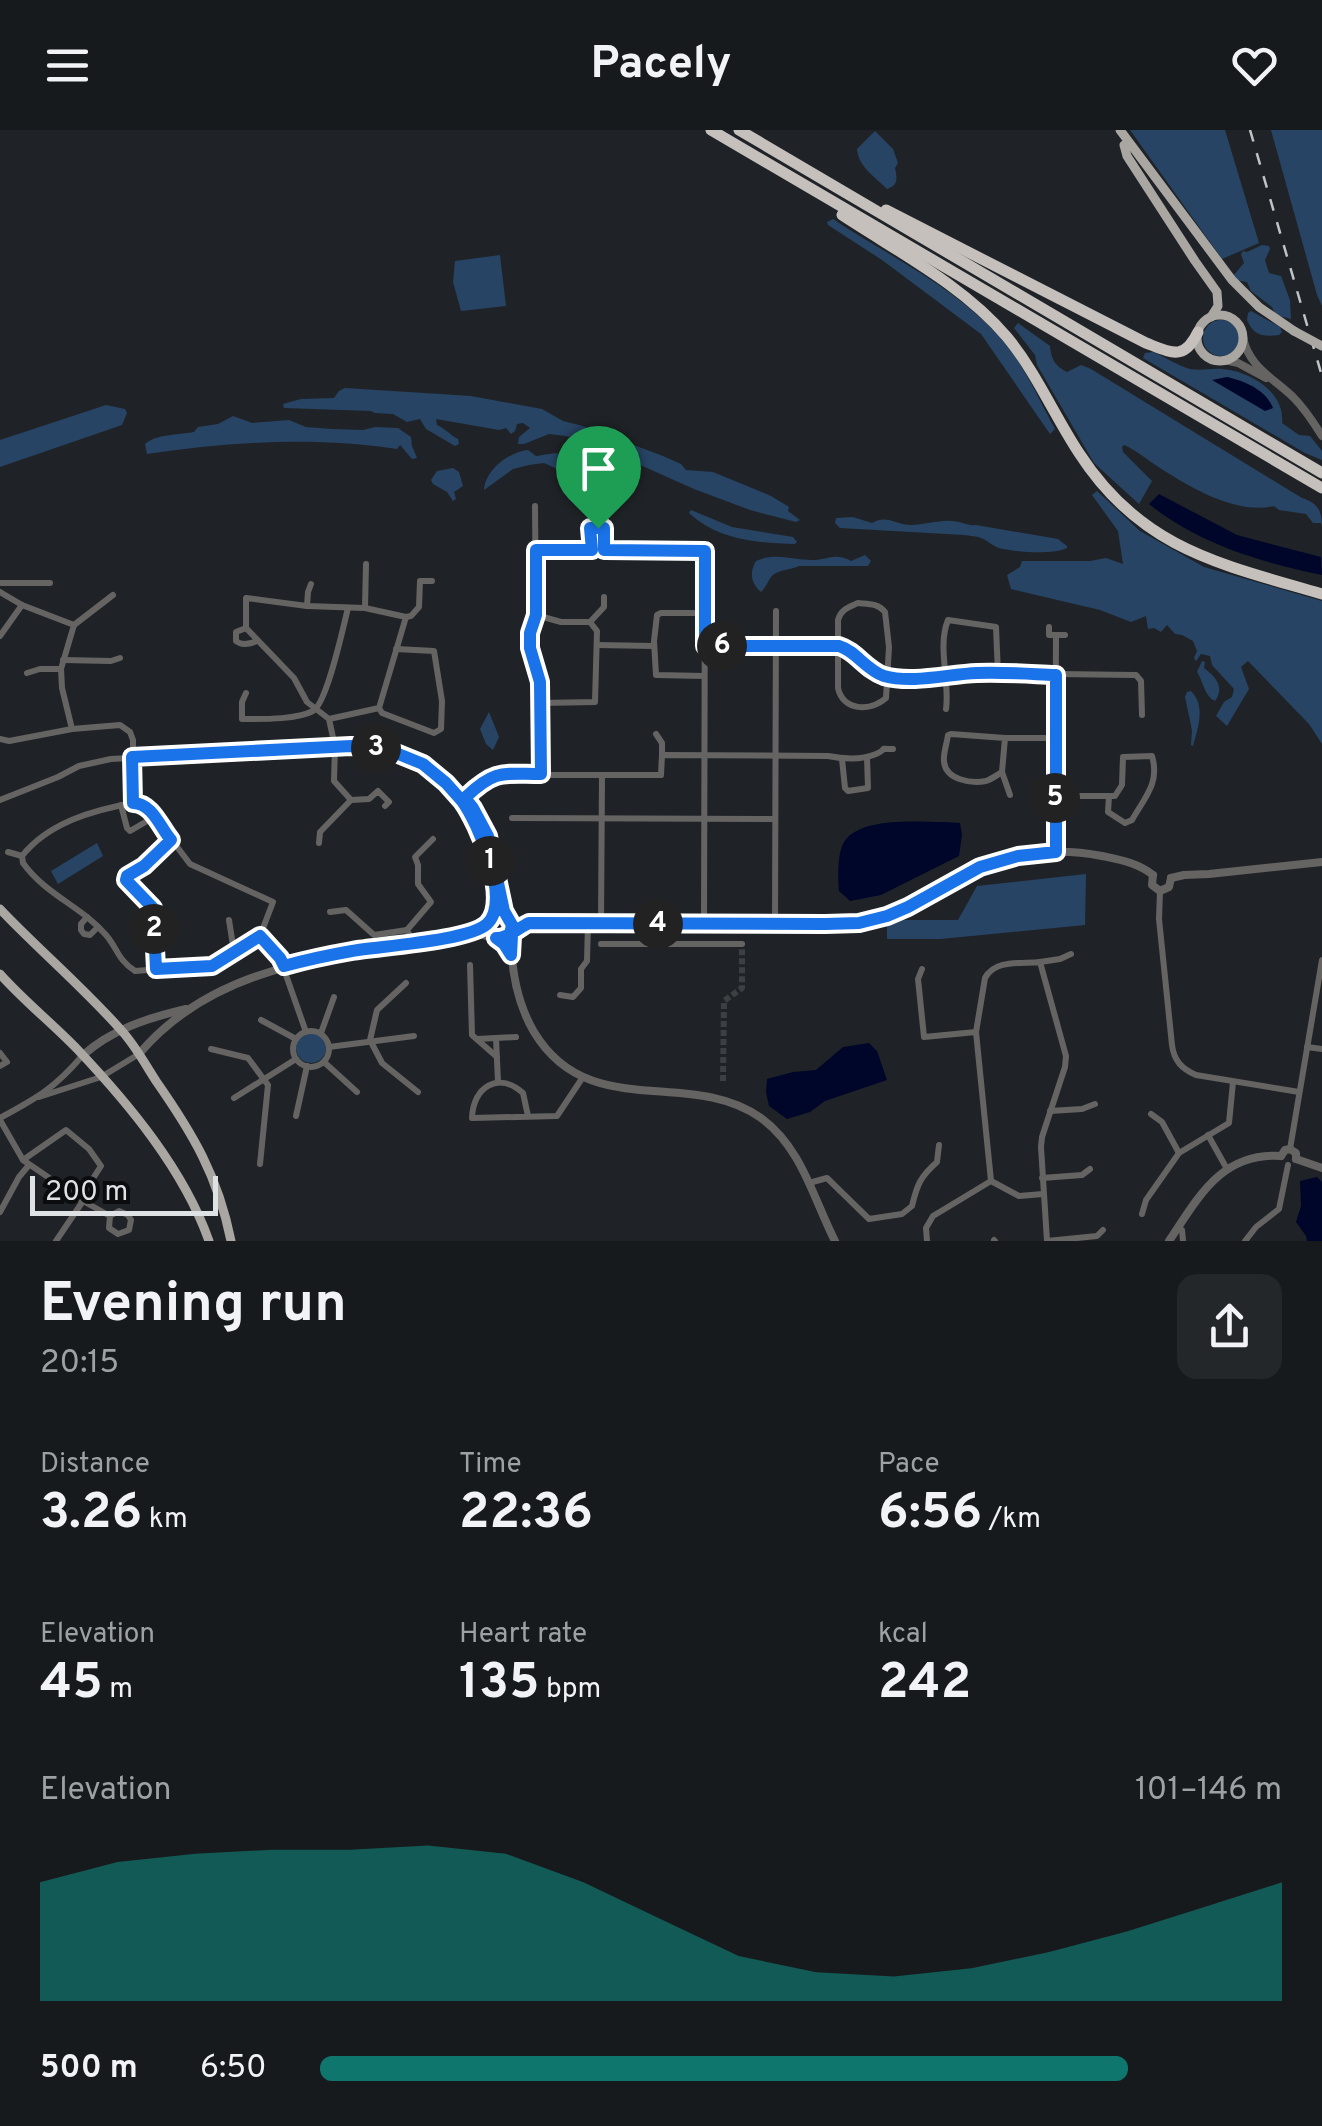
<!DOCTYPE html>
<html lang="en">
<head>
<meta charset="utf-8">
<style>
  body { margin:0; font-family:Overpass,sans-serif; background:#24272a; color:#f1f3f6; height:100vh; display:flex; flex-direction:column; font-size:38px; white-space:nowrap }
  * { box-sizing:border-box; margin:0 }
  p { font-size:32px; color:#9ea1a4 }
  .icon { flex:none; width:55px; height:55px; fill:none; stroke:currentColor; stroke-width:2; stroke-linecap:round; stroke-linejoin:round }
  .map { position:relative; height:1111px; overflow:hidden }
  .sheet { display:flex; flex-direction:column; background:#171a1d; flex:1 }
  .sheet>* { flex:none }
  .scale { position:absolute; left:30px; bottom:25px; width:188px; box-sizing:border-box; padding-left:10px; border:5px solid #dfe2e4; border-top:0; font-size:28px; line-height:35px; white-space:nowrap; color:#dfe2e4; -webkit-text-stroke:8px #0a0c0e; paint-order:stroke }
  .pin { position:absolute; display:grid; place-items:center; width:85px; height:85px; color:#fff; margin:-102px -42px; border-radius:50% 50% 50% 0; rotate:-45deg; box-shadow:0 0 10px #0007 }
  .pin .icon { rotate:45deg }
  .km { position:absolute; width:50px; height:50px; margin:-25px; border-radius:50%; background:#222; color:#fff; font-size:28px; line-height:50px; text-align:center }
  .round { display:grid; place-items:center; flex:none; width:105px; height:105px; border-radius:20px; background:#24272a }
  .head { display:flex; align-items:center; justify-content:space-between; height:170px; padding:0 40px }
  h1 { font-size:55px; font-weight:700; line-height:75px }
  .stats { display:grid; grid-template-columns:repeat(3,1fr); gap:15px; height:170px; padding:10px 40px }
  .stats div { display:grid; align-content:center }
  .stats b { font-size:50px; font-weight:700 }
  .stats small { font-size:28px; font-weight:400 }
  .stats p { font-size:28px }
  .chart { height:280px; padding:20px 40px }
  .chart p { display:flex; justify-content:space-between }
  .chart svg { width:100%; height:180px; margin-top:10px; fill:#0f766e; opacity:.7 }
  ul { padding:0 40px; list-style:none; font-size:32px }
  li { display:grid; grid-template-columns:160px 120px 1fr; align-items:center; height:75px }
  li i { height:25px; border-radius:12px; background:#0f766e }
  header { display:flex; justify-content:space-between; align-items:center; height:130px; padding:0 40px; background:#171a1d; font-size:45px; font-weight:700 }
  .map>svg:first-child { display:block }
</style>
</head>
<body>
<header><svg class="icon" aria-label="menu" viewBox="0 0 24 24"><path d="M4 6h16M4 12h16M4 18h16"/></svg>Pacely<svg class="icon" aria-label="heart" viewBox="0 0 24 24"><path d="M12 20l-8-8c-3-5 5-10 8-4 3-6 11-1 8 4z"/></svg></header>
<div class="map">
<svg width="1322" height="1111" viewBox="0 0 1322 1111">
  <rect width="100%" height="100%" fill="#1f2327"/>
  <g fill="#274464">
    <path d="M1130,0H1225L1259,113L1222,129Z"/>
    <path d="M1271,0H1322V176L1317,165Z"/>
    <path d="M875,1L893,19L898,33L895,38C897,48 899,55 887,59C875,47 858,36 857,19Z"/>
    <path d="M833,89C890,127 958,158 1004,212C1025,237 1039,270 1055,299L1050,304L981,204L882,130L828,95L827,92Z"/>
    <path d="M1262,115L1269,116L1270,119L1265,130L1269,143L1281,146L1290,170L1291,189L1276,185L1272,177L1251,161L1247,152L1235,150L1233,146L1244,133L1241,124L1243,121L1247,122Z"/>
    <path d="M500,125L506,176L461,181L453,152L455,131Z"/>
    <path d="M1251,181L1280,197L1282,202L1279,205C1263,207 1254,206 1247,190L1248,183Z"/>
    <circle cx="1221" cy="208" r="18"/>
    <path d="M1018,193L1050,216C1051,229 1055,236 1067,242L1081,235L1091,239L1302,368C1318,373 1322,381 1322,397L1321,393H1313L1306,384L1279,380L1274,376C1236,385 1189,357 1157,336C1146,329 1136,320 1124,315L1122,317L1123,322L1152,351L1139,374L1094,333L1037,235L1035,225L1014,198Z"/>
    <path d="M1153,222C1165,227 1178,236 1190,239C1200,241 1212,238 1223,239C1251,242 1285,262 1282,293L1299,305L1310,306L1322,321V330L1305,323L1143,228L1145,223Z"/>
    <path d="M345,258L471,266L542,279L563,291L583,296L663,326L681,334L686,340L713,342L771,366L789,377L788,381L800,390L796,392L750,380L694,359L620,326L566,306L549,304L524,314H518L519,307L530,298L523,293L517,294L515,301L511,304L506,298L499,300L436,289L437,295C446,299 450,305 458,309L459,314L455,316L426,299L420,289L407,292L393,284L375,283L371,281L284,278L283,274L301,269L334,268L339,261Z"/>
    <path d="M106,275L125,279L127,283L122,295L0,337V310Z"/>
    <path d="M233,286L252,293L289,290L306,297L332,299L363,300L375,297L398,298L411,307L412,316L417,328L412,329L400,315L397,319C314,306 230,312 147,324L145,314C156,304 178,305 194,302L198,297L218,294Z"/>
    <path d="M528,320L536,326L556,323L600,340L606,344L604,349L575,340L566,343L544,333L529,335L513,339L484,360C485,341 508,322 528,320Z"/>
    <path d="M453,338L459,342L463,356L454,362L456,369L453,371L447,362L433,354L431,350L437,341Z"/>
    <path d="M1097,361L1140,401L1204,437L1322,471V614L1309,594L1248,531L1241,537L1249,559L1227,596L1216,586L1224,572L1232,567L1234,559L1212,535L1210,526L1201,524L1196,531L1194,528L1197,521L1193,511L1182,505L1175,504L1167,495L1161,502L1154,498L1148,499L1146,486L1131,492L1100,480L1011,459L1007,445L1020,437L1022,431H1090L1106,428L1123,434L1118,401L1092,365Z"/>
    <path d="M691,380L732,397L787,406L793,407L797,412L795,414C758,413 718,410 689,383Z"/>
    <path d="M853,387L872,393C886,384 896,395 911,395C924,395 939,390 952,391C961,391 966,396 976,395L1058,409L1067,416V418C1053,425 1019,422 1003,419C994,418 989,411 981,408C976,406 970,406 964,405L840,398L835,393L836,388Z"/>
    <path d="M865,425L871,431L868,436H799C791,440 781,439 773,445C769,448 766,458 761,462C751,453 749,443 756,431C775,422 793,430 812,430C827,430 836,422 851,431Z"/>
    <path d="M1202,531L1205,532L1204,538C1216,547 1225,557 1215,571C1205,567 1203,551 1197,542Z"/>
    <path d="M1191,561C1206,576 1198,598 1193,616L1191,615L1192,600L1185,567L1187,562Z"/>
    <path d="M489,582L499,607L493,620L486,614L480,599Z"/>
    <path d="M97,713L103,726L58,754L51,741Z"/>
    <path d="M1086,744L1085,795L940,809H887V790H958L977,756Z"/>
    <circle cx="311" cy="918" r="15"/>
  </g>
  <g fill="#000629">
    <path d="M1227,247C1245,251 1266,260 1273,278L1265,281L1212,250Z"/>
    <path d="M1159,364L1237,405L1321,427L1322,445C1260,432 1199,414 1149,374Z"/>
    <path d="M945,692L960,693L962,705L959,726L881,765L850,771L839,761C838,748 837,724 844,712C860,686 919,692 945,692Z"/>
    <path d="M869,913L877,921L887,950L825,971L810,982L787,989L769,976L766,962L767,949L793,942L816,940L843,917Z"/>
    <path d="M1317,1047L1322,1052V1111H1307L1306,1106L1296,1092L1301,1076L1300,1051Z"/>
  </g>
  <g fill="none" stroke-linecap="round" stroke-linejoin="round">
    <path stroke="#3c4043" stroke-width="6" stroke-dasharray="6 3" stroke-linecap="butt" d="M723,951L724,871L742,858V817"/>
    <g stroke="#666462" stroke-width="6">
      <path d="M535,376L536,485L530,503V518L540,552L541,644"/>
      <path d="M598,398V379"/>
      <path d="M536,420L705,421L704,794"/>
      <path d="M591,421L590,398L603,399V421"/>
      <path d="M0,453H50"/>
      <path d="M0,462L22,475L74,495L61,539L62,558L72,599"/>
      <path d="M858,473C868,474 878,473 885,482L889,517L886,568C870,582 843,581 838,558V490C841,479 849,477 858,473Z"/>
      <path d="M307,476L308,462L311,454"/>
      <path d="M365,478L366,434"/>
      <path d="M536,485L561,492H590L597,501L595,572L541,573"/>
      <path d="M406,487L411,486L419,477L420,451H432"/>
      <path d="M590,492L604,477V467"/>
      <path d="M74,495L113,465"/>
      <path d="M1049,497V505H1065"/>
      <path d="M246,498L236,502V511C242,516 250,514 257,511"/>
      <path d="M0,506L22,475"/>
      <path d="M597,515L654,516"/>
      <path d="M705,516H839L846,518L864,535L888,547H947L979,543L1136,545L1141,551L1142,585"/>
      <path d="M63,530L111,531L120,528"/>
      <path d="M27,543L40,539H61"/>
      <path d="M704,546L656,545L654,511L657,485L661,483H705"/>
      <path d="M246,563L242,572V589C261,589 296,590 313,581C327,573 343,498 348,478"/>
      <path d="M379,578L382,583L434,603L441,599L442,571L434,521L396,519"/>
      <path d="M946,579C950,551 937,517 948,490L996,497L998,544"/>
      <path d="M329,589L379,578L406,487L365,478L307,476L246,468V498L294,548L307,572L329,589L335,617L334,651L351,670L369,669L378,661L389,672L385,676"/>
      <path d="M656,604L662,613V625"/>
      <path d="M1005,608L1002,642C997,645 992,649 986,651C972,654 945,650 944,631C943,624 947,613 948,605L951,604L1005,608H1055"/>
      <path d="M0,609L9,611L72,599L120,595L130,602L133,610V673"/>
      <path d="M842,629L845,658L848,661L868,658L867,627"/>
      <path d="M1002,642L1010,665"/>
      <path d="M1055,666H1115L1122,655L1123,627L1152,626C1160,653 1145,667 1132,690L1125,693L1108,682L1109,666"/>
      <path d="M0,670L58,647L79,636L111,629L351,616C410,618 471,652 489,711C496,735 496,764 507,787"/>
      <path d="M461,670C485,703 500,746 493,787"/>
      <path d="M463,670L485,649L495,645H661L662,625L828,626C843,629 862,630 876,624C891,617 875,619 893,619"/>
      <path d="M133,673H141L147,677L190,734L273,772L260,806L212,835L135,841C117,829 118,819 106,805C81,776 46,765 23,733L22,726C48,693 93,680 133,673Z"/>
      <path d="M121,675L127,698L130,701L154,687"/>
      <path d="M512,688L775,689"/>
      <path d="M319,713L320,702L351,670"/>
      <path d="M1055,721L1056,505"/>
      <path d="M8,722L22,726"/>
      <path d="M1160,761L1159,789L1172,915C1174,931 1182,939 1196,945L1299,962"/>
      <path d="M330,782L346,780L374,805L407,800"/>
      <path d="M87,787L81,794V800L84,804L90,805L98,797"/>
      <path d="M229,790L234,822"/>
      <path d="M601,793L602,645"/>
      <path d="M775,794L776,481"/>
      <path d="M260,806L280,828L306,902"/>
      <path d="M413,812L407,800L431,772L418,754V735L415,727L433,709"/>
      <path d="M601,814H742"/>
      <path d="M1040,832L1060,829L1071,824"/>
      <path d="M470,835L472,905L497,927"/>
      <path d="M156,839L153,778L126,750L127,746L144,737L171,709"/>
      <path d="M922,839L918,849L924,907L976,902"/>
      <path d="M406,853L377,880L370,910L382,933L418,962"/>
      <path d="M560,865L573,867L581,858V839L587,831L588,793"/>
      <path d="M261,890L296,909"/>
      <circle cx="311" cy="919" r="18"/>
      <path d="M321,903L334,867"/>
      <path d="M496,908L498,952"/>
      <path d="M477,909L516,907"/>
      <path d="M329,917L414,906"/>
      <path d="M1307,917L1322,919"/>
      <path d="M211,919L248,928L268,955L260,1034"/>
      <path d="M0,923L7,932L0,936"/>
      <path d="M324,932L357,962"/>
      <path d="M39,967L101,947L139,924"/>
      <path d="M234,968L296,929"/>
      <path d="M1050,981L1082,979L1095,974"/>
      <path d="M1151,984L1162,992L1179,1023"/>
      <path d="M296,986L307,936"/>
      <path d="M528,986L523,963C498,941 473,957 472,988L557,986L583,947"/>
      <path d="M0,988C37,968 55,958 82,926"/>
      <path d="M0,990L23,1030L83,1071L110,1086L119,1081L128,1085L131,1090L129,1100L118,1104L109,1098L110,1086"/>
      <path d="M1208,1005L1227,1039"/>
      <path d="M1290,1019L1322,830"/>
      <path d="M23,1030L66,1000L89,1019L101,1036L83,1064V1071L56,1111"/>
      <path d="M1042,1048L1082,1045L1090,1039"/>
      <path d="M809,1053L827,1048L869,1089L902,1084L912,1076C917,1055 920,1047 937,1032L939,1015"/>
      <path d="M1043,1064L1019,1066L991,1051L976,902L985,848C995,829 1022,834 1040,832L1066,926L1065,937L1042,1007L1041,1017L1047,1111"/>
      <path d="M0,1082L19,1047L29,1035"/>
      <path d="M1142,1084L1146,1070L1179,1023L1229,993L1233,952"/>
      <path d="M1178,1098L1182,1100L1183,1111"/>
      <path d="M994,1110L995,1111"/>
      <path d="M927,1111L926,1098L933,1086L991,1051"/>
      <path d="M1047,1111L1097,1106L1103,1100"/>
      <path d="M1245,1111L1256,1097L1279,1079L1288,1035"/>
    </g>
    <g stroke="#666462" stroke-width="8">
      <path d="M1243,207C1248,236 1273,248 1293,267C1305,279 1314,293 1322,306"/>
      <path d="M1225,230L1238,233L1266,248"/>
      <path d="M1153,745L1152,755L1160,761L1169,757L1171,748"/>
      <path d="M1171,748L1184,745L1209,744L1322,732"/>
      <path d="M509,789L529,793H859C899,785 929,762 965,744C1007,722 1056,717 1102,726C1121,730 1138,733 1153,745"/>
      <path d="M471,802C496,809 493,803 511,825"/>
      <path d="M509,804L512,806C510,838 518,875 534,902C589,993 689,937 761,988C802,1018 813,1068 835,1111"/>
      <path d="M139,924C218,830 344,826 456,806C463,804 472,803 478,800C489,794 491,786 504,785L511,792L512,799L507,806L496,808"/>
      <path d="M82,926C112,899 148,888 186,879"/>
      <path d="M1281,1026L1285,1020L1290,1019L1296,1023V1029"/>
      <path d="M1296,1029L1322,1038"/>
      <path d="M1169,1111C1198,1068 1221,1022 1281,1026"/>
    </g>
    <g stroke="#aaa6a2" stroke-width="9">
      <path d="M1120,0L1232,150L1259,177L1294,201"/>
      <path d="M1124,15L1127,26L1195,131L1217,162L1218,176L1211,187"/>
      <circle cx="1220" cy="208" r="23"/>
      <path d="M0,779C39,820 83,857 121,900C135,915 145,934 156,951C193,1004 218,1046 231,1111"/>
      <path d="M0,844C24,871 53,894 78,920C129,974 184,1040 209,1111"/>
    </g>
    <g stroke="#c5c0bc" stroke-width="11">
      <path d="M711,0L1322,358"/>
      <path d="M739,0L1322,343"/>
      <path d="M886,80L1146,213C1172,223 1184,231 1198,202"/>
      <path d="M842,85C898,122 963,155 1007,207C1036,242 1054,285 1079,323C1141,419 1220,434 1322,464"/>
    </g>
    <path stroke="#c0c3c6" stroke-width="2.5" stroke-dasharray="12 12" stroke-linecap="butt" d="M1250,0L1322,246"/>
    <path stroke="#aaa6a2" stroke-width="9" d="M1294,201L1322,216"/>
  </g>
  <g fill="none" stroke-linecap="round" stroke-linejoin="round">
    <g stroke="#fff" stroke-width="20">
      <path id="route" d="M598,398H590L592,420H536V485L530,503V518L540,552L541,644C503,644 496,639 467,666L462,671C478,693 512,771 487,794C468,811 381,816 352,821C329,825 306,830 284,836L280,828L260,806L212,836L156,839L153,778L126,750L127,746L144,736L171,710C160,697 152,673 133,673L132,627L351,616L372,617L396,623L423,634L446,653L462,671L465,668L473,678L488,706L504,781L512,795L510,804L512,806L511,825L504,814L496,808C508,809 518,798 529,793L825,794L859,793L887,786L908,777L980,737L1018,726L1056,722V545C1030,544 1003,542 977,543C948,544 913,554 884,546C866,540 856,521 839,516H705V421L604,420V398H598"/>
    </g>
    <use href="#route" stroke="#1a73e8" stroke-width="12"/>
  </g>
</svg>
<div class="scale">200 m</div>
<div class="pin" style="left:598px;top:398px;background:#1e9e55"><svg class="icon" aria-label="arrive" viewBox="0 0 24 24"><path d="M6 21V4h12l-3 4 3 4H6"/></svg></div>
<b class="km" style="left:490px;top:731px">1</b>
<b class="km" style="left:154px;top:799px">2</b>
<b class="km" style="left:376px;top:618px">3</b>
<b class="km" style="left:658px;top:794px">4</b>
<b class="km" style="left:1055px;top:668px">5</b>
<b class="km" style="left:722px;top:516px">6</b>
</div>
<section class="sheet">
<div class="head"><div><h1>Evening run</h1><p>20:15</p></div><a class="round"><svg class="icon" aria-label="share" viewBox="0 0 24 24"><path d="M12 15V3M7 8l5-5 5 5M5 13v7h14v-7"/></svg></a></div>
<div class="stats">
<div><p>Distance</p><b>3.26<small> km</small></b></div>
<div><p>Time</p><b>22:36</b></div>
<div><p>Pace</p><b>6:56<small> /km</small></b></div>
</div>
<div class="stats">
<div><p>Elevation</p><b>45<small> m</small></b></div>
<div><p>Heart rate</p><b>135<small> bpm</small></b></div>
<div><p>kcal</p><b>242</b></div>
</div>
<div class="chart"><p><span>Elevation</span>101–146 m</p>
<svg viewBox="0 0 160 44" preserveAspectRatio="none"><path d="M0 44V15L10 10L20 8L30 7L40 7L50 6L60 8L70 15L80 24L90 33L100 37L110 38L120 36L130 32L140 27L150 21L160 15V44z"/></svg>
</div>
<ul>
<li><b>500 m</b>6:50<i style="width:84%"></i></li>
</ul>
</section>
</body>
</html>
